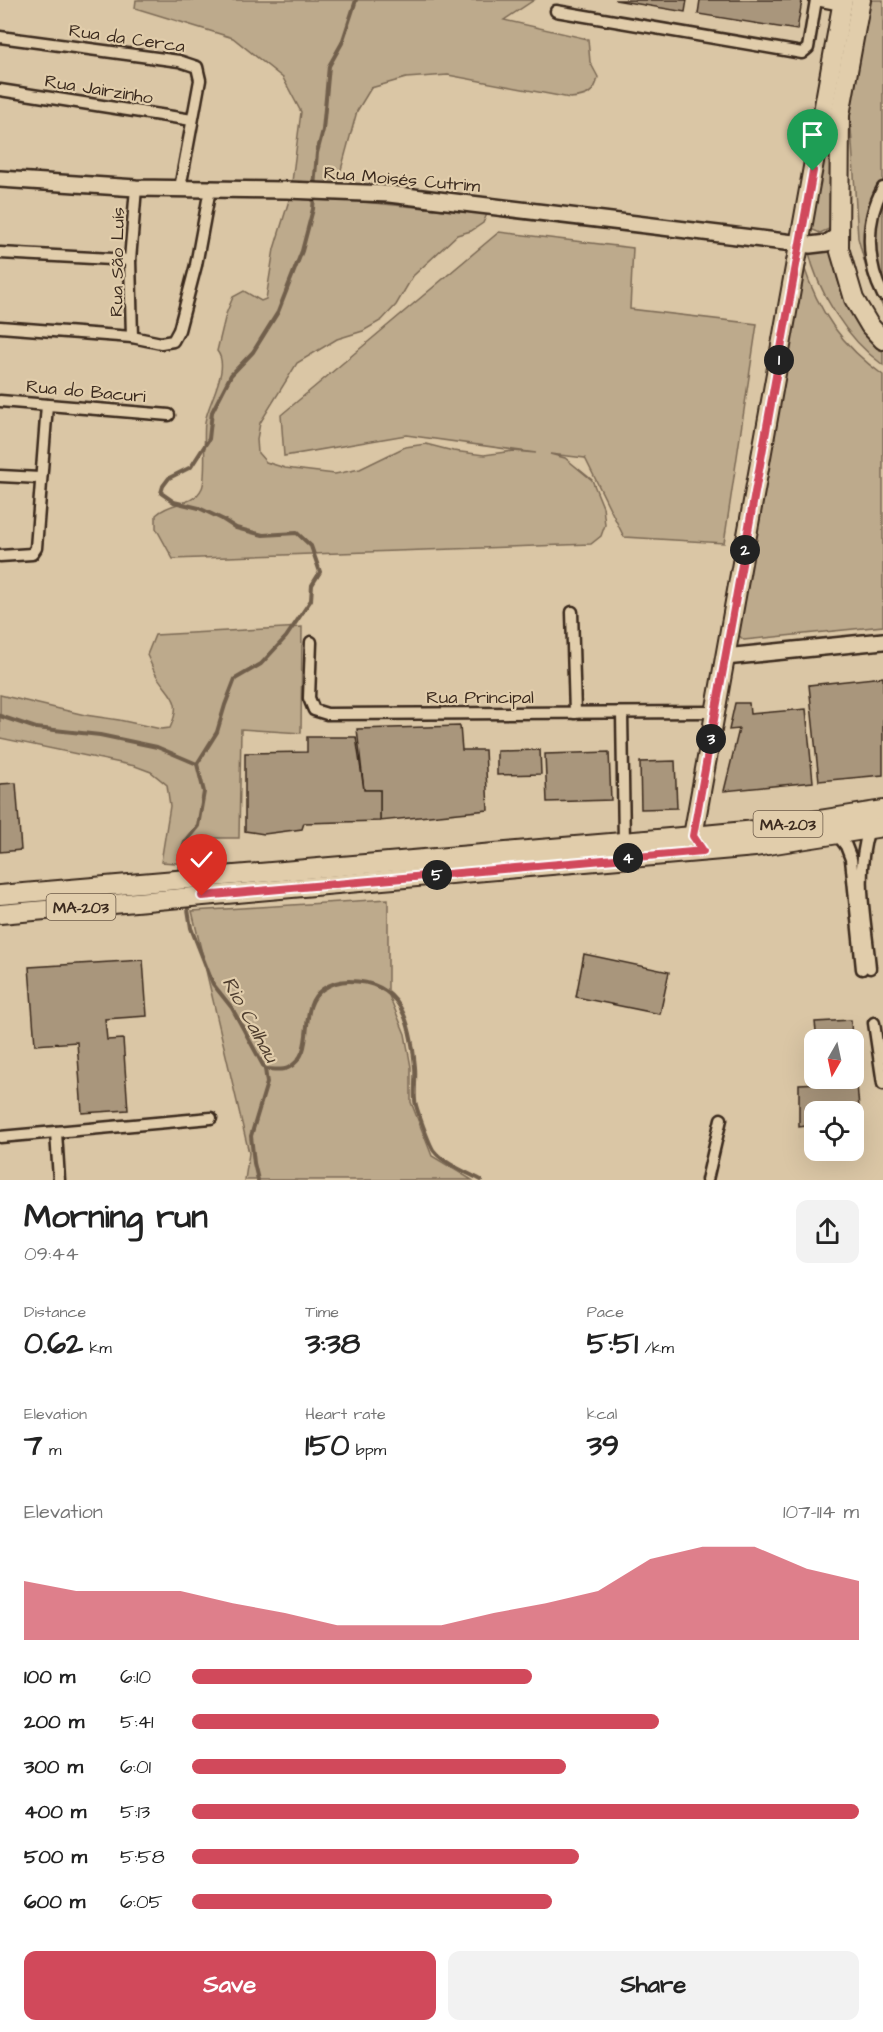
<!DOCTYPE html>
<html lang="en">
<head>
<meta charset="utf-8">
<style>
  body { margin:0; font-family:"Architects Daughter",sans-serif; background:#f2f2f2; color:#222; height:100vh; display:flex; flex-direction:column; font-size:22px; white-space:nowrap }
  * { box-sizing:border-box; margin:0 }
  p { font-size:20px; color:#767676 }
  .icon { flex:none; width:33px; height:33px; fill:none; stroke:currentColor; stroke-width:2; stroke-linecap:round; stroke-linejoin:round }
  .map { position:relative; height:1180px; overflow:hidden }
  .drawer { display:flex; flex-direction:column; background:#fff; flex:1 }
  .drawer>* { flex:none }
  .needle { width:39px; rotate:189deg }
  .buttons { position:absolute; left:804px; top:1029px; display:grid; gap:12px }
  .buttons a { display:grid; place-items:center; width:60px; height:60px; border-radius:12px; background:#fff; box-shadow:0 6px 24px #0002; font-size:30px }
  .pin { position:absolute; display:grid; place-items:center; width:51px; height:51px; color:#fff; margin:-62px -26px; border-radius:50% 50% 50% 0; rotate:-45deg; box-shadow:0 0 6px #0007 }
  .pin .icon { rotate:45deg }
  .km { position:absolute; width:30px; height:30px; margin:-15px; border-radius:50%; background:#222; color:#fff; font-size:16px; line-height:30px; text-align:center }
  .round { display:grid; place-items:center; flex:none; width:63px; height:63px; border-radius:12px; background:#f2f2f2 }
  .head { display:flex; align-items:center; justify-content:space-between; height:102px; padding:0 24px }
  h1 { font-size:33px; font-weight:800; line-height:45px }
  .metrics { display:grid; grid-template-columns:repeat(3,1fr); gap:9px; height:102px; padding:6px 24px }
  .metrics div { display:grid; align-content:center }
  .metrics b { font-size:30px; font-weight:800 }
  .metrics small { font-size:16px; font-weight:400 }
  .metrics p { font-size:16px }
  .chart { height:168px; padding:12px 24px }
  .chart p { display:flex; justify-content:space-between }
  .chart svg { width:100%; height:108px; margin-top:6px; fill:#d1495b; opacity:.7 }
  .button { display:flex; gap:12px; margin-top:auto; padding:12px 24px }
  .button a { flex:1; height:69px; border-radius:12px; background:#d1495b; color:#fff; font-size:24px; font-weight:800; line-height:69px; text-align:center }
  .button a+a { background:#f2f2f2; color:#222 }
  ul { padding:0 24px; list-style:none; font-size:20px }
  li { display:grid; grid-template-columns:96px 72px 1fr; align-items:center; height:45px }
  li i { height:15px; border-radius:8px; background:#d1495b }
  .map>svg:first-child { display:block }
</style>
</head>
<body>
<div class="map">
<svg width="883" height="1180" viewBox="0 0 883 1180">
  <rect width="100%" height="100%" fill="#dac6a5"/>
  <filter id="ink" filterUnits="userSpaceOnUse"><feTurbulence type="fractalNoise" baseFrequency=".0167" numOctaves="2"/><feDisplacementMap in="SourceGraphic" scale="12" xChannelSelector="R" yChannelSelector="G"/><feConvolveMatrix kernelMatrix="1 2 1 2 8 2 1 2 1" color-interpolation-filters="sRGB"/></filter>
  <g filter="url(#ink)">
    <g fill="#bdaa8c" stroke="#7c6a55" stroke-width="1.5">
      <path d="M136,0H534L504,20L588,39L590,62L598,77C595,94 585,97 570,98L448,75L406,78L371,88L357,111L333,199L487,214L483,223L471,231L457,235L413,276L396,305L382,320L363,331L337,339L297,363L260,423L257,439L258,453L266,462L285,468L335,474L360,469L405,447L426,444L453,451L484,455L513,451L536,453L406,435L284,456L281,415L499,232L633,248L630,309L757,324L724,543L624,537L585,458L550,454L565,458L592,480L603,507L605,525L601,536L591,544L173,559L156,528V515C172,500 193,507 202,488C207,478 203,436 205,422C208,402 231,368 217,351L226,314L233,297L244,291L261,301L266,299L274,249L290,197L301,112L283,78L233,38L135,8Z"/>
      <path d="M870,0H883V307L869,279L858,238L850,112Z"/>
      <path d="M833,137L831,225L829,229L820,233L813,230L811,226L828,139Z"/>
      <path d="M808,249L822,252L831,250C838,295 852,319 883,352V365C846,338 818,293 808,249Z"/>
      <path d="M803,264C818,311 842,346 883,375V626L744,640L736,633Z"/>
      <path d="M302,627L301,733L241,729L239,838H209L205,865L161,862L170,806L167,785L151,772L135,766L0,738V695L85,715L119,720L161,729L170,728C184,698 168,696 155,673C152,667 150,661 147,655L155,635Z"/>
      <path d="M388,899V993L405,1034L411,1067V1102L432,1156L472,1180H245L249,1153L192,911Z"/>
    </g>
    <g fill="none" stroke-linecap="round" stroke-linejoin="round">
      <g stroke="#715f4c" stroke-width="4">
        <path d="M314,187L317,153L323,130L329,66L342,43L356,0"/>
        <path d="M0,716L36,728L100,735L157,747L197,764L204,792L198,826L185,842L179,860L182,875"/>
        <path d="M197,764L217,732L225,705L235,679L261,664L286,637L311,600L312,585L320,572L311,546L297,533L263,535L236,528L222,519L199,508L174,502L161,493L163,486L169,478L191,467L209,439L212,412L231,375L253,352L278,312L302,251L313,209L314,195"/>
        <path d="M187,903L191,928L213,984L232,1008L265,1069L267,1083L251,1136L254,1163L258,1180"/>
        <path d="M265,1069C272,1069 282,1071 288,1068C319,1052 295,1008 323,989C332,983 339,981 349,981C402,981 411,1023 415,1067C416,1078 414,1089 415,1100C415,1106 430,1146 434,1151C443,1163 468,1173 481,1180"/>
      </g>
    </g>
    <g fill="#a9967c" stroke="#3b2a1e" stroke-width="1.5">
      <path d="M615,0H687L685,12Z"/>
      <path d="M700,0H799L802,1L797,30L698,14Z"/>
      <path d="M883,677V775L819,781L809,685Z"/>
      <path d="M735,703H749L750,714L806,709L813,782L724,791L739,729L729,730Z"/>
      <path d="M460,726L462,750H485L488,810L380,821V790H364L357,729Z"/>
      <path d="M307,737H356L364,790H380V821L304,823L302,829L264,834L245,831V753L307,752Z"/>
      <path d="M540,750L541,774L497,775V751Z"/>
      <path d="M609,752L611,800L547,802L545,754Z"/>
      <path d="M675,761L677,808L641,809L640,762Z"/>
      <path d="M16,783L21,850L0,852V784Z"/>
      <path d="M584,954L669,972L660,1014L576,997Z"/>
      <path d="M143,960L147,1016L105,1019L107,1040L123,1039L128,1110L82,1113L77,1042L35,1045L29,967Z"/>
      <path d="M851,1020L852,1040H817L815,1022Z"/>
      <path d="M854,1052L860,1118L854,1119V1112H814V1125L799,1127V1084L822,1083V1078H854Z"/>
    </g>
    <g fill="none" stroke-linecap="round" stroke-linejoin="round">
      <g stroke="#3b2a1e" stroke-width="15">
        <g id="street">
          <path d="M816,0L842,5"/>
          <path d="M556,11L802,53L808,48L816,0"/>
          <path d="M0,37L179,61L197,67L200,80L180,188"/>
          <path d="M0,90L192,120"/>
          <path d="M883,188C865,220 866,262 883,295"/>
          <path d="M0,253L130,260"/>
          <path d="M0,327L132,337L161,343L173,341L179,330L196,265L210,189"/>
          <path d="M132,337L130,260L136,188"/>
          <path d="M0,401L169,415"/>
          <path d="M0,476L40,478"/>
          <path d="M0,556L32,554L36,548L47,405"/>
          <path d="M572,612L575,713"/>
          <path d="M311,642L309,698L314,710L327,714L716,712"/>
          <path d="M622,713L624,842"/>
          <path d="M869,829C854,874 866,922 870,968"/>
          <path d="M837,834L846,846L851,859L862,969"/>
          <path d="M874,1023L883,1084"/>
          <path d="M56,1132L59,1180"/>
          <path d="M0,1137L211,1118"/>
          <path d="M707,1180L721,1119"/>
        </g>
      </g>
      <g stroke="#3b2a1e" stroke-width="20">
        <g id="secondary">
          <path d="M0,179L136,188L287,190L389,194L810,245L827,243L839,235"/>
          <path d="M725,657L883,641"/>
        </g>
      </g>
      <g stroke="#3b2a1e" stroke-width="22">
        <g id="primary">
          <path d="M861,0L840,115L839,248L854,299L870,326L883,340"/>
          <path d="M699,845L693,836L843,0"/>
          <path d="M0,895L693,836L756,830L883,810"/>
          <path d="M0,914L755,847L883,827"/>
        </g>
      </g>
      <use href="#street" stroke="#e1cdab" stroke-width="10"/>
      <use href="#secondary" stroke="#e1cdab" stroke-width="15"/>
      <use href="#primary" stroke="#e1cdab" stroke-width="18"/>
    </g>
  </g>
  <g fill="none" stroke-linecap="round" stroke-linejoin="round" filter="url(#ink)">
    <g stroke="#fff" stroke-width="12">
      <path id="route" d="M202,896L703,851L693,836L813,171"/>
    </g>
    <use href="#route" stroke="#d1495b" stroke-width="8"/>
  </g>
  <g text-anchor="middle" stroke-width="4.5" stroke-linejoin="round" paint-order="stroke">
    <g fill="#e1cdab" stroke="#6d5b48" stroke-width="1.5">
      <rect x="753.5" y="811" width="69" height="26" rx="4.5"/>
      <rect x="46.5" y="894" width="69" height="26" rx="4.5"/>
    </g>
    <g font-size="16" font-weight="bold" fill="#3b2a1e">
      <text x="788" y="830">MA-203</text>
      <text x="81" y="913">MA-203</text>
    </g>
    <g font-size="18" fill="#3b2a1e" stroke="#e1cdab">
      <text transform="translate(127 38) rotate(8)" y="6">Rua da Cerca</text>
      <text transform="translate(99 89) rotate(9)" y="6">Rua Jairzinho</text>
      <text transform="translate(402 179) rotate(5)" y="6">Rua Moisés Cutrim</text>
      <text transform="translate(117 262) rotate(-89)" y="6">Rua São Luís</text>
      <text transform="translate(86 391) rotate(5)" y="6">Rua do Bacuri</text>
      <text x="480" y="703">Rua Principal</text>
    </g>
    <g font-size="20" font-style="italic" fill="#4d3c2d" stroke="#e1cdab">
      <text transform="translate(251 1019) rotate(61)" y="7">Rio Calhau</text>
    </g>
  </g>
</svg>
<div class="buttons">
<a><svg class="needle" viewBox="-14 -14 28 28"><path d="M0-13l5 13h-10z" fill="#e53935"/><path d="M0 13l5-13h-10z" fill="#767676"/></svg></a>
<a><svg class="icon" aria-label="locate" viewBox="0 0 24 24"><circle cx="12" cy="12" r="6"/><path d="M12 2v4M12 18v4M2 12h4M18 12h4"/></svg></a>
</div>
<div class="pin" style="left:813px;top:171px;background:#1e9e55"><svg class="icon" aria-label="arrive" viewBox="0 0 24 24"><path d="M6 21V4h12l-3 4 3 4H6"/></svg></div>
<div class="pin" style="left:202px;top:896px;background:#d93025"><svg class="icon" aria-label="check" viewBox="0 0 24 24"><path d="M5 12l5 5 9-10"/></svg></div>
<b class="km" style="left:779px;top:360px">1</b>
<b class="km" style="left:745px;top:550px">2</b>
<b class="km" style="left:711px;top:739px">3</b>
<b class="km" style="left:628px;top:858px">4</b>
<b class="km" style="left:437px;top:875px">5</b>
</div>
<section class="drawer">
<div class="head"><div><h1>Morning run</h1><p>09:44</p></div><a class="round"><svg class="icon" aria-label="share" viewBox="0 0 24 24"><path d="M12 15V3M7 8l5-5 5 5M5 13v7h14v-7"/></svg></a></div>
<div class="metrics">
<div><p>Distance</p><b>0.62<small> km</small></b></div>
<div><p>Time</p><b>3:38</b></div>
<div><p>Pace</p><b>5:51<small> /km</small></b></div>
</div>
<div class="metrics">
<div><p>Elevation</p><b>7<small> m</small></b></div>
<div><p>Heart rate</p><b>150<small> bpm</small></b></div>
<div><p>kcal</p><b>39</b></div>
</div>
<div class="chart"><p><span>Elevation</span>107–114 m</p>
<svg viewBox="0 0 160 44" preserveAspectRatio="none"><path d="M0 44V20L10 24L20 24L30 24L40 29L50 33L60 38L70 38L80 38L90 33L100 29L110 24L120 11L130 6L140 6L150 15L160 20V44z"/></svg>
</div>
<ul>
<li><b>100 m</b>6:10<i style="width:51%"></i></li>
<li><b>200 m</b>5:41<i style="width:70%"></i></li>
<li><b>300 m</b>6:01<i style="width:56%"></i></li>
<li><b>400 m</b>5:13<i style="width:100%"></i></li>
<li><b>500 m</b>5:58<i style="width:58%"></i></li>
<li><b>600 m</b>6:05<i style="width:54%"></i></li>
</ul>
<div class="button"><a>Save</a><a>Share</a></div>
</section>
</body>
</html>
